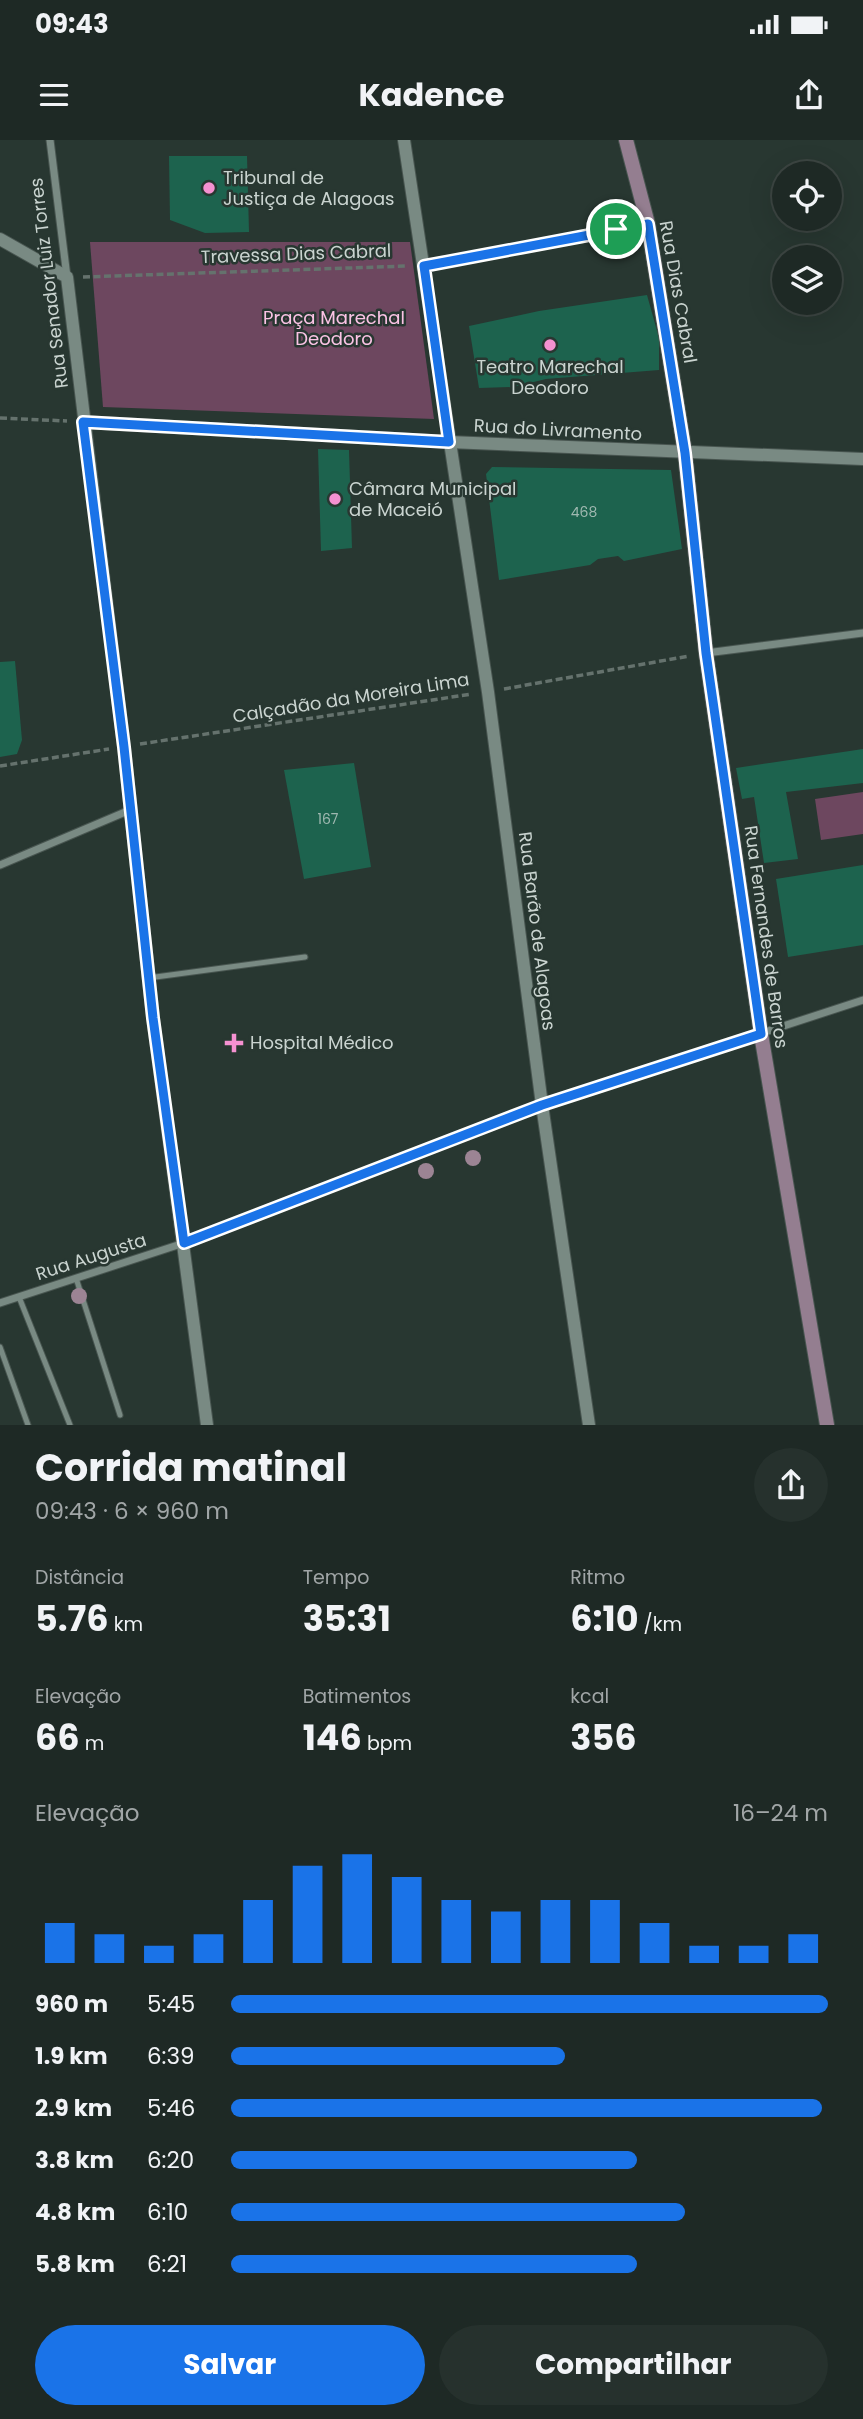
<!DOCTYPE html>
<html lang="pt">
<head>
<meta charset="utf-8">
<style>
  body { margin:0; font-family:Poppins,sans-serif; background:#26312d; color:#f1f3f6; height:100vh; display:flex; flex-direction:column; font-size:26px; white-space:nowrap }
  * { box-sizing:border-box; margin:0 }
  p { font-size:23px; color:#a1a6a7 }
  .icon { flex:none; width:38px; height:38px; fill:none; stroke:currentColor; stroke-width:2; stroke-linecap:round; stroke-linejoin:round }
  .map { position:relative; height:1285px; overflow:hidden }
  .details { display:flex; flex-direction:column; background:#1e2925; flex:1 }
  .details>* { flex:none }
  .tools { position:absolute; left:772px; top:21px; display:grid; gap:14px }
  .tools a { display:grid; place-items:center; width:70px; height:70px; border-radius:50%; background:#1e2925; box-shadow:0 7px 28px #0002,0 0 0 2px #3c4542; font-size:35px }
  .pin { position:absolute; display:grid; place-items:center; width:60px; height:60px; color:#fff; margin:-30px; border:4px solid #fff; border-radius:50%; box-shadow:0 2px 7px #0007 }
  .round { display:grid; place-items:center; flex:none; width:74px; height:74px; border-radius:37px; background:#26312d }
  .head { display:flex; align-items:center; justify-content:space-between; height:119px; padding:0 35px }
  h1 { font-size:38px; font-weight:700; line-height:52px }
  .metrics { display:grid; grid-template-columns:repeat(3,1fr); gap:10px; height:119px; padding:7px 35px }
  .metrics div { display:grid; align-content:center }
  .metrics b { font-size:35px; font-weight:700 }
  .metrics small { font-size:19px; font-weight:400 }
  .metrics p { font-size:19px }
  .chart { height:196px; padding:14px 35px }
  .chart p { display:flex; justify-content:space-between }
  .chart svg { width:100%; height:126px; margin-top:7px; stroke:#1a73e8; stroke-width:6 }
  .cta { display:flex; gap:14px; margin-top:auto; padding:14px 35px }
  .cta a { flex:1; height:80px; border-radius:42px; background:#1a73e8; color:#fff; font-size:28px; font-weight:700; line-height:80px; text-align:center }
  .cta a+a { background:#26312d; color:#f1f3f6 }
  ul { padding:0 35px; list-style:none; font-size:23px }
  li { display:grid; grid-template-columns:112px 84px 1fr; align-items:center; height:52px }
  li i { height:18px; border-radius:9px; background:#1a73e8 }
  .status { display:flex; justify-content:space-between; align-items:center; height:49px; padding:0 35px; background:#1e2925; direction:ltr }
  .status svg { height:19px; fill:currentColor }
  header { display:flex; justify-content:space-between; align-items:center; height:91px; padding:0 35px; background:#1e2925; font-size:32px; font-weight:700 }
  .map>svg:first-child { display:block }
</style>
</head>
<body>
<div class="status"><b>09:43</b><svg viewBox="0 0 49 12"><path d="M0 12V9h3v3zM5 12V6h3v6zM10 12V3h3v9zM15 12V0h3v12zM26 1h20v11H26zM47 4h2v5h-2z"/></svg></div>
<header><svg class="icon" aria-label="menu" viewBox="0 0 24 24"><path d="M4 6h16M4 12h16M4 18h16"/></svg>Kadence<svg class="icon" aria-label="share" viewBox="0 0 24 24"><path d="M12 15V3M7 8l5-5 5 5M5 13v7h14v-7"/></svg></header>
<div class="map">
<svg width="863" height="1285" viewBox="0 0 863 1285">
  <rect width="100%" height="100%" fill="#283731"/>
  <g fill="#6d475f">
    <path d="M90,102H410L434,279L103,267Z"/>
    <path d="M863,652V694L821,700L815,659Z"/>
  </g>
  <g fill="#1d634e">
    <path d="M169,16H247L249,92L205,93L170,80Z"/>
    <path d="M647,155L659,198V230L546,239L513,247L479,248L469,186L539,171Z"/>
    <path d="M318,309L349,310L352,408L321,411Z"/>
    <path d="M492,327L671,330L682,409L624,421L618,416L598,419L590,425L499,440L486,334Z"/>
    <path d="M15,521L22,600L17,614L0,617V522Z"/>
    <path d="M863,609V643L786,652L798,719L764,723L754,657L742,659L736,628Z"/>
    <path d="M354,623L371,727L304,739L284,630Z"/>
    <path d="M863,725V805L788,817L776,739Z"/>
  </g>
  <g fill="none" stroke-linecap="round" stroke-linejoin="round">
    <g stroke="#485550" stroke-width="7">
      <g id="service">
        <path d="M148,838L305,817"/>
        <path d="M76,1138L120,1275"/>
        <path d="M19,1157L70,1285"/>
        <path d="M0,1207L28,1285"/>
      </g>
    </g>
    <g stroke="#485550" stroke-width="9">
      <g id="minor">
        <path d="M50,0L67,137"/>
        <path d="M424,126L648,84"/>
        <path d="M706,513L863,493"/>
        <path d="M0,725L130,670"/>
        <path d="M0,1163L184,1103L542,965L863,860"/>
      </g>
    </g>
    <g stroke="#485550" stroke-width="14">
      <g id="tertiary">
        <path d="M404,0L488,552L542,965L589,1285"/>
        <path d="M0,99L67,137L124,607L153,878L207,1285"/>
        <path d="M83,282L449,302L863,319"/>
      </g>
    </g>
    <g stroke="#485550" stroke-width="16">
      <path id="secondary" d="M626,0L648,84L685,313L706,513L761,894L827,1285"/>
    </g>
    <g stroke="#65726d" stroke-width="3.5" stroke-dasharray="7 3.5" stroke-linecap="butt">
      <path d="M83,137L408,126"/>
      <path d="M0,278L67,281"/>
      <path d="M504,549L689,516"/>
      <path d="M140,604L472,554"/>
      <path d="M0,626L109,609"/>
    </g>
    <use href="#service" stroke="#798a83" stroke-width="5"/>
    <use href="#minor" stroke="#798a83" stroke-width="7"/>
    <use href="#tertiary" stroke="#798a83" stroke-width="12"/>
    <use href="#secondary" stroke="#947e90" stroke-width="14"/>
  </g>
  <g fill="#9c8494">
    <circle cx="473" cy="1018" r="8"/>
    <circle cx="426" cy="1031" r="8"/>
    <circle cx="79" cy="1156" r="8"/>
  </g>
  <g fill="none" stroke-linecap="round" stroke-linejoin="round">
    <g stroke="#fff" stroke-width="14">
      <path id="route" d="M648,84L685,313L706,513L761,894L542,965L184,1103L153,878L124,607L83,282L449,302L424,126Z"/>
    </g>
    <use href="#route" stroke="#1a73e8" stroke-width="9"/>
  </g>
  <g fill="#f591d1" stroke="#283731" stroke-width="2.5">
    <circle cx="209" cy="48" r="7"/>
    <circle cx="550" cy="205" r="7"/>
    <circle cx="335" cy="359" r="7"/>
    <path d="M230.5 892.5h7v7h7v7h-7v7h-7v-7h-7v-7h7z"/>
  </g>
  <g text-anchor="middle" stroke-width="5" stroke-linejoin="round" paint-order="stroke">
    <g font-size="14" fill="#9fb8b0">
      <text x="584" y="377">468</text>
      <text x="328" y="684">167</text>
    </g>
    <g font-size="18" fill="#cad4d0" stroke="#283731" text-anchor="start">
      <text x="223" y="44">Tribunal de<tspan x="223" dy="21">Justiça de Alagoas</tspan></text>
      <text x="550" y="233" text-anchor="middle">Teatro Marechal<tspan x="550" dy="21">Deodoro</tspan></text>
      <text x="349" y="355">Câmara Municipal<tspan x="349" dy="21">de Maceió</tspan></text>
      <text x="250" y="909">Hospital Médico</text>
    </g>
    <g font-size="18" fill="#cad4d0" stroke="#283731">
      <text transform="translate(296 114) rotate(-2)" y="6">Travessa Dias Cabral</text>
      <text transform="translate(49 143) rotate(-97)" y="6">Rua Senador Luiz Torres</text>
      <text transform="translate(678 152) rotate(80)" y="6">Rua Dias Cabral</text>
      <text transform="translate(558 290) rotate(3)" y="6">Rua do Livramento</text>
      <text transform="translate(351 558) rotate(-9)" y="6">Calçadão da Moreira Lima</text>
      <text transform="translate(537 791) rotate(83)" y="6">Rua Barão de Alagoas</text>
      <text transform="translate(766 797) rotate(82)" y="6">Rua Fernandes de Barros</text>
      <text transform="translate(91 1117) rotate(-18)" y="6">Rua Augusta</text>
    </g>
    <g font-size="18" fill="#fbc3e5" stroke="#283731">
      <text x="334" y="184">Praça Marechal<tspan x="334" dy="21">Deodoro</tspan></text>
    </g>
  </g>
</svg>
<div class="tools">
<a><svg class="icon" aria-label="locate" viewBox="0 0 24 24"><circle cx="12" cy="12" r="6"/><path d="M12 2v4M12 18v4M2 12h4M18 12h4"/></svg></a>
<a><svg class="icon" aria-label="layers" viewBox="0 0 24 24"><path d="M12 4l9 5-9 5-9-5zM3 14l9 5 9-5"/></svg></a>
</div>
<div class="pin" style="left:616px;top:89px;background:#1e9e55"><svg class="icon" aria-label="arrive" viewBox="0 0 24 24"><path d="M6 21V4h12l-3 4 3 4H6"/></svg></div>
</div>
<section class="details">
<div class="head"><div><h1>Corrida matinal</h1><p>09:43 · 6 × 960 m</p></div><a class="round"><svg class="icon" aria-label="share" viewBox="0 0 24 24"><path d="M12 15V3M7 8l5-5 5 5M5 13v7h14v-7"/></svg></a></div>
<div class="metrics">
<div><p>Distância</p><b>5.76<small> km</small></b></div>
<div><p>Tempo</p><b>35:31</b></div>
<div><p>Ritmo</p><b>6:10<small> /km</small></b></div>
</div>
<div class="metrics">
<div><p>Elevação</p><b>66<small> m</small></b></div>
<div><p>Batimentos</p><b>146<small> bpm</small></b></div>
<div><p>kcal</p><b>356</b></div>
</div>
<div class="chart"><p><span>Elevação</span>16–24 m</p>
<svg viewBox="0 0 160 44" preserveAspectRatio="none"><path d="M5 44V30M15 44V34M25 44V38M35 44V34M45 44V22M55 44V10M65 44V6M75 44V14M85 44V22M95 44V26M105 44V22M115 44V22M125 44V30M135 44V38M145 44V38M155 44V34"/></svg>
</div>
<ul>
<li><b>960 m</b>5:45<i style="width:100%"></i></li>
<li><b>1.9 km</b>6:39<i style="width:56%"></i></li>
<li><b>2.9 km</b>5:46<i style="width:99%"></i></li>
<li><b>3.8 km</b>6:20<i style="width:68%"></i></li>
<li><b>4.8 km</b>6:10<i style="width:76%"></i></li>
<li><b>5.8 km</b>6:21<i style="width:68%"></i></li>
</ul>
<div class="cta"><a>Salvar</a><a>Compartilhar</a></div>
</section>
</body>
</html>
